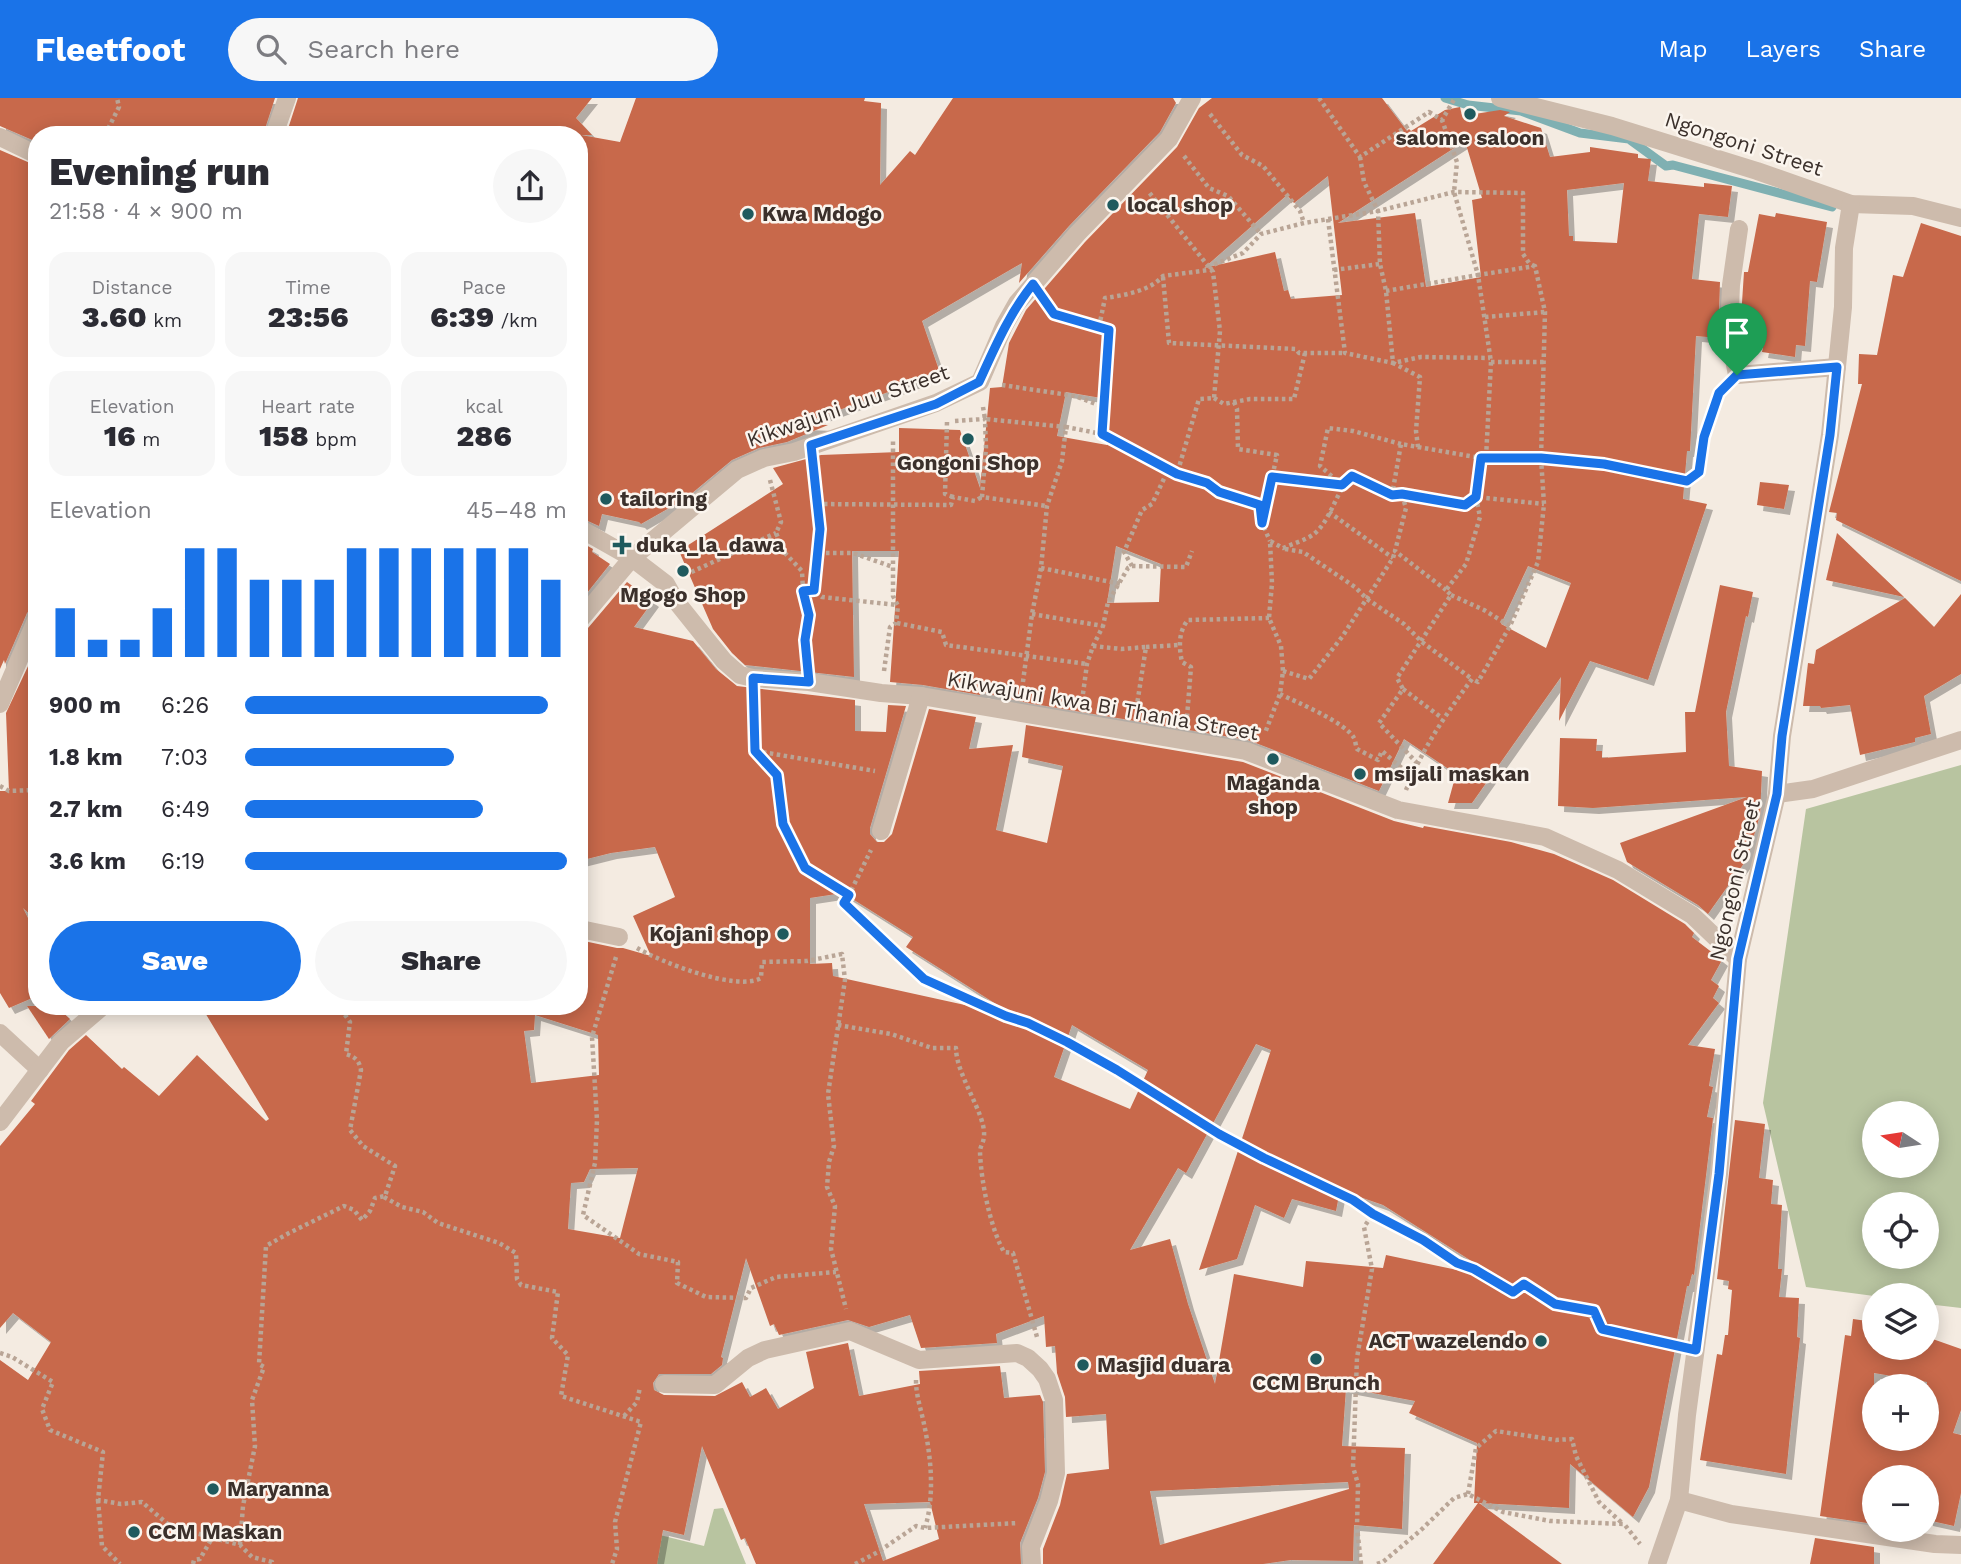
<!DOCTYPE html>
<html lang="en">
<head>
<meta charset="utf-8">
<style>
  body { margin:0; font-family:"Work Sans",sans-serif; background:#f7f7f7; color:#2b2b33; height:100vh; display:flex; flex-direction:column; font-size:26px; white-space:nowrap }
  * { box-sizing:border-box; margin:0 }
  p { font-size:23px; color:#7c7c81 }
  .icon { flex:none; width:38px; height:38px; fill:none; stroke:currentColor; stroke-width:2; stroke-linecap:round; stroke-linejoin:round }
  .map { position:relative; flex:1; overflow:hidden }
  .drawer { position:absolute; left:28px; top:28px; width:560px; height:889px; display:flex; flex-direction:column; background:#fff; border-radius:28px; box-shadow:0 4px 18px #0003 }
  .drawer>* { flex:none }
  .needle { width:46px; rotate:282deg }
  .controls { position:absolute; left:1862px; top:1003px; display:grid; gap:14px }
  .controls a { display:grid; place-items:center; width:77px; height:77px; border-radius:50%; background:#fff; box-shadow:0 4px 18px #0003; font-size:35px }
  .pin { position:absolute; display:grid; place-items:center; width:60px; height:60px; color:#fff; margin:-72px -30px; border-radius:50% 50% 50% 0; rotate:-45deg; box-shadow:0 0 7px #0007 }
  .pin .icon { rotate:45deg }
  .round { display:grid; place-items:center; flex:none; width:74px; height:74px; border-radius:37px; background:#f7f7f7 }
  .headline { display:flex; align-items:center; justify-content:space-between; height:119px; padding:0 21px }
  h1 { font-size:38px; font-weight:800; line-height:52px }
  .stats { display:grid; grid-template-columns:repeat(3,1fr); gap:10px; height:119px; padding:7px 21px }
  .stats div { display:grid; align-content:center; border-radius:18px; background:#f7f7f7; text-align:center }
  .stats b { font-size:30px; font-weight:800 }
  .stats small { font-size:19px; font-weight:400 }
  .stats p { font-size:19px }
  .chart { height:196px; padding:14px 21px }
  .chart p { display:flex; justify-content:space-between }
  .chart svg { width:100%; height:126px; margin-top:7px; stroke:#1a73e8; stroke-width:6 }
  .action { display:flex; gap:14px; margin-top:auto; padding:14px 21px }
  .action a { flex:1; height:80px; border-radius:42px; background:#1a73e8; color:#fff; font-size:28px; font-weight:800; line-height:80px; text-align:center }
  .action a+a { background:#f7f7f7; color:#2b2b33 }
  ul { padding:0 21px; list-style:none; font-size:23px }
  li { display:grid; grid-template-columns:112px 84px 1fr; align-items:center; height:52px }
  li i { height:18px; border-radius:9px; background:#1a73e8 }
  header { display:flex; align-items:center; gap:42px; box-sizing:border-box; height:98px; padding:0 35px; background:#1a73e8; color:#fff }
  header strong { font-size:33px }
  nav { display:flex; gap:38px; margin-inline-start:auto; font-size:24px }
  .search { width:490px; height:63px; background:#f7f7f7; display:flex; align-items:center; gap:18px; box-sizing:border-box; padding:0 24px; border-radius:38px; color:#7c7c81; font-size:26px }
  .map>svg:first-child { display:block }
</style>
</head>
<body>
<header>
<strong>Fleetfoot</strong>
<div class="search"><svg class="icon" aria-label="search" viewBox="0 0 24 24"><circle cx="10" cy="10" r="6"/><path d="M15 15l6 6"/></svg>Search here</div>
<nav><a>Map</a><a>Layers</a><a>Share</a></nav>
</header>
<div class="map">
<svg width="1961" height="1466" viewBox="0 0 1961 1466">
  <defs>
    <filter id="shadow"><feDropShadow dx="6" dy="6" stdDeviation="0" flood-color="#0004"/></filter>
  </defs>
  <rect width="100%" height="100%" fill="#f4ebe1"/>
  <g fill="#b8c4a0" fill-rule="evenodd">
    <path d="M1961,667V1210L1927,1206V1197L1874,1198L1806,1189L1763,1005L1806,711ZM1874,1015H1927V1068H1874ZM1874,1106H1927V1158H1874Z"/>
    <path d="M723,1410L746,1466H560L628,1429L704,1448L714,1411Z"/>
  </g>
  <g fill="none" stroke-linecap="round" stroke-linejoin="round">
    <path stroke="#7fb0b2" stroke-width="9" d="M1445,0L1468,7L1521,13L1580,35L1629,41L1666,68L1673,67L1832,109"/>
  </g>
  <g fill="#c8694b" fill-rule="evenodd" filter="url(#shadow)">
    <path d="M0,0H275L263,37H37V44L0,28Z"/>
    <path d="M298,0H592L576,20L592,37H581L620,44L636,0H865L864,3L881,5L880,87L910,53L915,57L953,0H1173L1176,5L1160,34L1069,128L1019,185L1022,165L922,223L940,275L801,326L828,327L787,344L759,350L732,362L685,401L641,426L639,424L602,416L599,428L579,419V37H286Z"/>
    <path d="M1212,0H1382L1407,33L1409,31L1411,33L1445,12L1460,9L1462,18L1500,12L1510,14L1504,18L1541,30L1550,59L1590,54V49L1638,56V60L1651,61L1648,83L1704,89V85L1732,88L1728,119L1699,116L1692,181L1720,184L1718,240L1696,238L1690,353H1687L1683,401L1707,406L1648,582L1590,563L1559,623L1561,579L1472,705H1448L1456,676L1404,641L1379,693L1248,642L1028,605L981,594L980,597L923,587L890,584L899,453H852L854,579L745,567L732,555L713,531L679,453L783,386L773,370L821,357L899,354V330L960,332L980,390L990,290L1002,289L1009,245L1026,212L1085,144L1177,49L1199,10ZM1465,43L1482,100L1472,102L1481,179L1426,189L1415,115L1338,125ZM1328,78L1342,197L1291,201L1288,192L1284,193L1275,154L1204,170L1287,97L1294,105ZM1624,85L1617,145L1573,143V138H1569L1567,92ZM1066,294L1107,301V347L1057,338ZM1116,448L1161,466L1159,504L1107,505ZM1528,468L1571,485L1546,550L1501,526Z"/>
    <path d="M0,52L37,68V509L31,511L27,515L5,566L4,562L0,571Z"/>
    <path d="M1776,115L1827,124L1817,184L1810,183L1805,248L1796,247L1795,259L1762,254L1764,244L1742,242L1740,235L1744,174H1748L1759,116L1775,119Z"/>
    <path d="M1921,125L1961,138V483L1836,422L1837,415L1829,414L1862,286H1858L1859,256L1877,257L1893,177L1903,179Z"/>
    <path d="M1760,384L1789,387L1784,411L1757,407Z"/>
    <path d="M1837,435L1904,499L1826,482Z"/>
    <path d="M579,443L593,451L592,454L610,466L579,505Z"/>
    <path d="M627,484L653,503L634,529L693,543L716,571L737,588L855,602V633L886,634L888,607L906,608L870,730V736L877,744H884L892,736L929,611L976,619L969,651L1013,647L996,732L1047,745L1063,668L1022,659L1026,627L1243,664L1394,723L1423,730L1424,728L1511,744L1554,756L1613,782L1685,826L1694,835L1692,839L1722,862L1711,882L1719,888L1713,900L1719,905L1688,947L1715,951L1709,988L1713,989L1707,1019L1713,1020L1694,1177L1692,1176L1689,1188H1687L1649,1389L1633,1419L1570,1366L1569,1410L1479,1405L1562,1466H1433L1478,1405H1474L1477,1345L1409,1315L1415,1303L1346,1290L1342,1348L1405,1350L1402,1431L1354,1427L1353,1463L1291,1462L1263,1466H1043V1451L1060,1407L1067,1376L1109,1371L1106,1316L1066,1319L1065,1299L1057,1275L1055,1248L1046,1249L1044,1218L996,1236L997,1245L921,1250L910,1217L869,1229L848,1222L779,1237L774,1226L770,1228L746,1160L721,1259L723,1260L722,1267L711,1276H659L653,1285L654,1292L664,1297L715,1298L742,1284L750,1299L766,1290L778,1311L814,1290L806,1254L848,1245L859,1298L920,1286L919,1273L1000,1268L1004,1300L1040,1297L1043,1304L1045,1374L1038,1400L1020,1445L1021,1466H756L745,1440L741,1442L702,1348L684,1437L663,1432L657,1466H0V1262L28,1282L51,1244L13,1215L0,1230V1048L35,1006L31,1003L69,952L86,937L122,971L124,969L159,998L197,957L266,1023L269,1021L201,908H579V842L617,850H623L651,858L633,818L675,799L655,749L611,755L579,763V534L588,530ZM843,795L913,839L906,849L1015,918L833,878L832,865L810,866V800ZM535,917L598,937L599,977L531,985L524,933L534,932ZM1072,927L1148,972L1130,1011L1054,979ZM1256,946L1271,952L1199,1172L1237,1161L1255,1107L1284,1120L1292,1101L1336,1113L1340,1092L1383,1107L1500,1181L1386,1157L1383,1170L1306,1163L1303,1189L1234,1176L1215,1286L1188,1206L1170,1141L1130,1152L1178,1070L1186,1075ZM638,1070L620,1140L568,1131L571,1085L584,1084L590,1071ZM1348,1384L1349,1391L1160,1447L1150,1393ZM930,1404L939,1441L883,1463L864,1406Z"/>
    <path d="M1720,487L1753,494L1748,519L1746,518L1726,614L1729,668L1762,673L1760,717L1747,761L1708,816L1698,807L1627,764L1620,745L1747,699L1593,710L1558,708L1560,640L1597,641L1596,653H1602V660L1686,654L1685,614H1695Z"/>
    <path d="M1961,496V576L1924,598L1931,636L1915,640V644L1860,657L1850,607L1821,610L1820,608H1803L1808,565L1814,566L1816,552L1905,500L1934,529Z"/>
    <path d="M37,549V823L23,810L37,838V898L9,910L0,895V693H9L6,615Z"/>
    <path d="M27,908H56L70,921L49,941Z"/>
    <path d="M1735,1022L1765,1026L1759,1080L1773,1082L1771,1106L1782,1107L1778,1171H1782L1779,1199L1799,1200L1797,1239L1800,1240L1786,1376L1700,1362L1717,1256L1722,1257L1725,1237H1728L1732,1192L1728,1191L1729,1183L1717,1181Z"/>
    <path d="M1853,1221L1874,1224V1250H1927V1239L1961,1251V1312L1953,1335L1961,1337V1395L1954,1428L1927,1422V1379H1874V1426L1820,1418L1845,1237L1851,1238ZM1874,1275L1927,1284V1340H1874Z"/>
    <path d="M1815,1440L1874,1449V1466H1810Z"/>
  </g>
  <g fill="none" stroke-linecap="round" stroke-linejoin="round">
    <g stroke="#b9a596" stroke-width="4.5" stroke-dasharray="3.5 3.5" stroke-linecap="butt">
      <path d="M1319,0L1360,59L1429,14L1442,22L1455,0"/>
      <path d="M1210,16L1242,57L1263,68L1300,113L1304,125"/>
      <path d="M105,37L119,9L117,0"/>
      <path d="M1184,58L1209,90L1228,98L1261,136"/>
      <path d="M1360,59L1364,84L1378,113L1454,94L1523,95V156L1529,165L1534,168"/>
      <path d="M1328,121L1345,255L1393,265L1421,259L1490,260"/>
      <path d="M1334,172L1380,166"/>
      <path d="M1163,179L1169,245L1296,251L1299,255H1345"/>
      <path d="M1386,193L1478,177L1454,94L1457,64L1442,22"/>
      <path d="M1485,219L1545,214"/>
      <path d="M1099,229L1105,200C1125,197 1150,193 1163,178L1209,172L1213,167L1243,155L1261,136L1304,125L1378,113L1380,166L1386,193L1393,265L1420,279L1416,333L1418,349L1401,346L1392,397L1352,378C1335,394 1332,421 1314,436C1306,442 1292,446 1283,450L1270,443L1272,485L1269,520L1281,548L1283,573L1280,596L1265,635"/>
      <path d="M1491,264H1545"/>
      <path d="M1002,287L1075,298L1104,309"/>
      <path d="M1214,300L1224,306L1250,301H1294L1305,255"/>
      <path d="M1234,304L1237,311L1238,351L1277,357L1262,425"/>
      <path d="M983,309L985,321L1066,329"/>
      <path d="M955,323L985,321L986,350L982,399L1047,408"/>
      <path d="M947,324L945,396L953,399"/>
      <path d="M1102,336L1169,370"/>
      <path d="M1418,349L1481,360"/>
      <path d="M1486,360H1541L1604,366L1687,382L1699,374L1704,339L1721,292"/>
      <path d="M813,372L820,431L814,492"/>
      <path d="M1177,376L1207,385L1219,394L1260,407L1262,425L1270,443"/>
      <path d="M1272,379L1342,387L1320,368L1328,330L1353,333L1401,346"/>
      <path d="M770,382L781,424L776,435L784,454L802,473L803,493L809,517L805,542L807,563"/>
      <path d="M1392,397L1402,396L1465,407L1476,399L1544,406"/>
      <path d="M1402,397L1406,410L1395,453L1446,492"/>
      <path d="M817,406L951,407L953,399L975,403L982,399"/>
      <path d="M1329,414L1393,460"/>
      <path d="M1285,451L1303,454L1355,489L1367,501L1404,526L1422,544L1472,581"/>
      <path d="M819,455H853L893,469"/>
      <path d="M1132,468L1186,469L1192,453"/>
      <path d="M1041,470L1121,486"/>
      <path d="M685,477L776,435"/>
      <path d="M803,493L814,492L822,499L897,507"/>
      <path d="M1451,497L1484,512L1510,528"/>
      <path d="M1032,516L1103,528"/>
      <path d="M897,525L942,534L946,547L1087,566"/>
      <path d="M1093,548L1121,551L1146,549L1136,613"/>
      <path d="M1146,549L1179,547"/>
      <path d="M884,573L890,529L896,525L898,508L893,498V342"/>
      <path d="M1283,573L1309,581L1342,539L1393,460L1395,453"/>
      <path d="M1022,591L1032,516L1041,470L1047,408L1062,363L1066,329L1102,336L1104,283L1109,232L1053,216L1047,207"/>
      <path d="M1403,591L1442,620"/>
      <path d="M1280,596C1298,605 1345,624 1354,640C1355,641 1356,649 1357,651L1378,662L1382,653L1411,678"/>
      <path d="M754,603L755,653L777,677L783,726L805,770L849,797L871,752"/>
      <path d="M1082,603L1087,566L1093,548L1103,528L1108,504L1128,470L1132,468L1124,454L1142,412L1152,406L1169,370L1177,376L1199,301L1214,300L1220,233L1213,174L1148,93"/>
      <path d="M1187,619L1191,569L1182,564C1179,550 1178,534 1188,522L1269,520"/>
      <path d="M756,653L875,673"/>
      <path d="M0,688L9,693L37,692"/>
      <path d="M1406,692C1422,651 1446,616 1472,581L1478,584L1510,528L1538,464L1544,406L1541,360L1545,214L1535,168L1478,177L1491,264L1486,360H1481L1476,399L1480,419L1466,466L1446,492L1451,497L1397,580L1403,591L1379,625L1417,665"/>
      <path d="M849,797L844,805L924,881L1006,918L1029,924L1067,944L1117,972L1219,1036L1264,1060L1354,1102L1373,1116L1423,1141L1457,1165L1474,1171L1513,1194L1524,1186L1554,1206L1594,1213L1602,1231L1674,1247"/>
      <path d="M637,850C661,864 736,894 761,880L762,864L807,863L842,856L845,882L828,996L834,1048L829,1064L827,1089L835,1108L831,1151L846,1211"/>
      <path d="M616,859L592,939L597,1022L595,1065L583,1117L639,1156L678,1164L677,1185L706,1199L746,1200L751,1190L776,1179L836,1174"/>
      <path d="M838,927L891,936L932,950H956C956,977 986,1016 984,1038C984,1044 980,1048 980,1054C981,1083 990,1129 1004,1154L1013,1155L1037,1239"/>
      <path d="M384,1099L402,1109L423,1114L438,1125L499,1145L516,1155L517,1181L521,1187L558,1194L552,1240L568,1257L561,1298L641,1324L615,1424L617,1451L612,1466"/>
      <path d="M0,1255L12,1259L53,1284L42,1311L50,1332L103,1354L98,1402L121,1406L142,1404L170,1428L240,1447L252,1459L272,1464V1466"/>
      <path d="M916,1282C916,1298 921,1311 924,1326C931,1359 935,1397 925,1430"/>
      <path d="M624,1318L637,1304L640,1289"/>
      <path d="M1468,1396L1476,1350L1496,1333L1556,1342L1572,1341L1576,1358L1599,1404L1622,1425"/>
      <path d="M98,1402L102,1448L120,1466"/>
      <path d="M240,1447L243,1408L255,1348L252,1302L264,1269L259,1266L266,1148L289,1135L344,1108L354,1112L362,1122L370,1113L375,1100L385,1098L395,1068L363,1048L350,1032L361,972C359,962 355,959 346,956L350,924L343,914L332,913L330,908"/>
      <path d="M193,1466L194,1462L200,1461L212,1440"/>
      <path d="M855,1466L878,1454L916,1428L925,1430L1018,1425"/>
      <path d="M1361,1466L1357,1429L1358,1386L1353,1369L1357,1260L1372,1171L1364,1129L1373,1116"/>
      <path d="M1377,1466L1383,1464L1421,1432L1454,1400L1468,1396L1503,1414L1550,1423L1624,1426L1640,1446"/>
    </g>
    <g stroke="#cdbbac" stroke-width="18">
      <path d="M1500,0L1612,28L1757,73L1851,106L1913,108L1961,120"/>
      <path d="M274,37L287,0"/>
      <path d="M0,39L37,57"/>
      <path d="M1739,131L1731,187L1729,236L1737,277L1837,269"/>
      <path d="M579,430L632,460L737,372L764,360L794,354L936,305L980,284L1004,228L1017,205L1077,136L1169,41L1192,0"/>
      <path d="M579,523L632,460L666,486L675,502L711,547L724,563L740,577L753,580L809,584L881,595L921,598L1246,653L1398,712L1545,739L1618,772L1692,817L1738,861"/>
      <path d="M0,606L37,520"/>
      <path d="M1777,696L1813,691L1961,642"/>
      <path d="M881,733L921,598"/>
      <path d="M579,828L585,832L619,839"/>
      <path d="M0,935L40,972"/>
      <path d="M0,1024L61,944L103,908"/>
      <path d="M664,1286L715,1287L748,1260L765,1252L850,1233L919,1262L1017,1255L1028,1260L1040,1271L1047,1281L1054,1302L1056,1375L1049,1403L1031,1449L1032,1466"/>
      <path d="M1679,1402L1731,1416L1935,1446L1961,1447"/>
      <path d="M1657,1466L1679,1402L1687,1317L1719,1076L1738,861L1777,696L1782,638L1830,337L1843,209L1844,150L1851,106"/>
    </g>
  </g>
  <g fill="none" stroke-linecap="round" stroke-linejoin="round">
    <g stroke="#fff" stroke-width="14">
      <path id="route" d="M1033,186L1054,216L1109,232L1102,336L1177,376L1207,385L1219,394L1260,407L1262,425L1272,379L1342,387L1352,378L1392,397L1402,396L1465,407L1476,399L1481,360H1541L1604,366L1687,383L1699,374L1704,339L1719,295L1737,277L1837,269L1830,337L1782,638L1777,696L1738,861L1719,1076L1696,1252L1602,1231L1594,1213L1555,1206L1524,1186L1513,1194L1474,1171L1457,1165L1423,1142L1373,1116L1353,1102L1264,1060L1219,1036L1117,972L1067,944L1028,925L1006,918L924,881L844,805L849,797L805,770L783,726L777,677L755,653L753,580L809,584L805,542L809,517L803,493L814,492L820,431L811,347L936,306L979,284C995,249 1009,216 1033,186Z"/>
    </g>
    <use href="#route" stroke="#1a73e8" stroke-width="9"/>
  </g>
  <g fill="#1f5a5e" stroke="#fbf5ee" stroke-width="2.5">
    <circle cx="1470" cy="16" r="7"/>
    <circle cx="1113" cy="107" r="7"/>
    <circle cx="748" cy="116" r="7"/>
    <circle cx="968" cy="341" r="7"/>
    <circle cx="606" cy="401" r="7"/>
    <path d="M618.5 436.5h7v7h7v7h-7v7h-7v-7h-7v-7h7z"/>
    <circle cx="683" cy="473" r="7"/>
    <circle cx="1273" cy="661" r="7"/>
    <circle cx="1360" cy="676" r="7"/>
    <circle cx="783" cy="836" r="7"/>
    <circle cx="1541" cy="1243" r="7"/>
    <circle cx="1316" cy="1261" r="7"/>
    <circle cx="1083" cy="1267" r="7"/>
    <circle cx="213" cy="1391" r="7"/>
    <circle cx="134" cy="1434" r="7"/>
  </g>
  <g text-anchor="middle" stroke-width="5" stroke-linejoin="round" paint-order="stroke">
    <g font-size="21" font-weight="bold" fill="#3b302b" stroke="#fbf5ee" text-anchor="start">
      <text x="1470" y="47" text-anchor="middle">salome saloon</text>
      <text x="1127" y="114">local shop</text>
      <text x="762" y="123">Kwa Mdogo</text>
      <text x="968" y="372" text-anchor="middle">Gongoni Shop</text>
      <text x="620" y="408">tailoring</text>
      <text x="636" y="454">duka_la_dawa</text>
      <text x="683" y="504" text-anchor="middle">Mgogo Shop</text>
      <text x="1374" y="683">msijali maskan</text>
      <text x="1273" y="692" text-anchor="middle">Maganda<tspan x="1273" dy="24">shop</tspan></text>
      <text x="769" y="843" text-anchor="end">Kojani shop</text>
      <text x="1527" y="1250" text-anchor="end">ACT wazelendo</text>
      <text x="1097" y="1274">Masjid duara</text>
      <text x="1316" y="1292" text-anchor="middle">CCM Brunch</text>
      <text x="227" y="1398">Maryanna</text>
      <text x="148" y="1441">CCM Maskan</text>
    </g>
    <g font-size="21" fill="#3b302b" stroke="#fbf5ee">
      <text transform="translate(1744 46) rotate(18)" y="7">Ngongoni Street</text>
      <text transform="translate(848 308) rotate(-19)" y="7">Kikwajuni Juu Street</text>
      <text transform="translate(1103 608) rotate(10)" y="7">Kikwajuni kwa Bi Thania Street</text>
      <text transform="translate(1735 782) rotate(-77)" y="7">Ngongoni Street</text>
    </g>
  </g>
</svg>
<div class="controls">
<a><svg class="needle" viewBox="-14 -14 28 28"><path d="M0-13l5 13h-10z" fill="#e53935"/><path d="M0 13l5-13h-10z" fill="#7c7c81"/></svg></a>
<a><svg class="icon" aria-label="locate" viewBox="0 0 24 24"><circle cx="12" cy="12" r="6"/><path d="M12 2v4M12 18v4M2 12h4M18 12h4"/></svg></a>
<a><svg class="icon" aria-label="layers" viewBox="0 0 24 24"><path d="M12 4l9 5-9 5-9-5zM3 14l9 5 9-5"/></svg></a>
<a>+</a>
<a>−</a>
</div>
<div class="pin" style="left:1737px;top:277px;background:#1e9e55"><svg class="icon" aria-label="arrive" viewBox="0 0 24 24"><path d="M6 21V4h12l-3 4 3 4H6"/></svg></div>
<section class="drawer">
<div class="headline"><div><h1>Evening run</h1><p>21:58 · 4 × 900 m</p></div><a class="round"><svg class="icon" aria-label="share" viewBox="0 0 24 24"><path d="M12 15V3M7 8l5-5 5 5M5 13v7h14v-7"/></svg></a></div>
<div class="stats">
<div><p>Distance</p><b>3.60<small> km</small></b></div>
<div><p>Time</p><b>23:56</b></div>
<div><p>Pace</p><b>6:39<small> /km</small></b></div>
</div>
<div class="stats">
<div><p>Elevation</p><b>16<small> m</small></b></div>
<div><p>Heart rate</p><b>158<small> bpm</small></b></div>
<div><p>kcal</p><b>286</b></div>
</div>
<div class="chart"><p><span>Elevation</span>45–48 m</p>
<svg viewBox="0 0 160 44" preserveAspectRatio="none"><path d="M5 44V27M15 44V38M25 44V38M35 44V27M45 44V6M55 44V6M65 44V17M75 44V17M85 44V17M95 44V6M105 44V6M115 44V6M125 44V6M135 44V6M145 44V6M155 44V17"/></svg>
</div>
<ul>
<li><b>900 m</b>6:26<i style="width:94%"></i></li>
<li><b>1.8 km</b>7:03<i style="width:65%"></i></li>
<li><b>2.7 km</b>6:49<i style="width:74%"></i></li>
<li><b>3.6 km</b>6:19<i style="width:100%"></i></li>
</ul>
<div class="action"><a>Save</a><a>Share</a></div>
</section>
</div>
</body>
</html>
